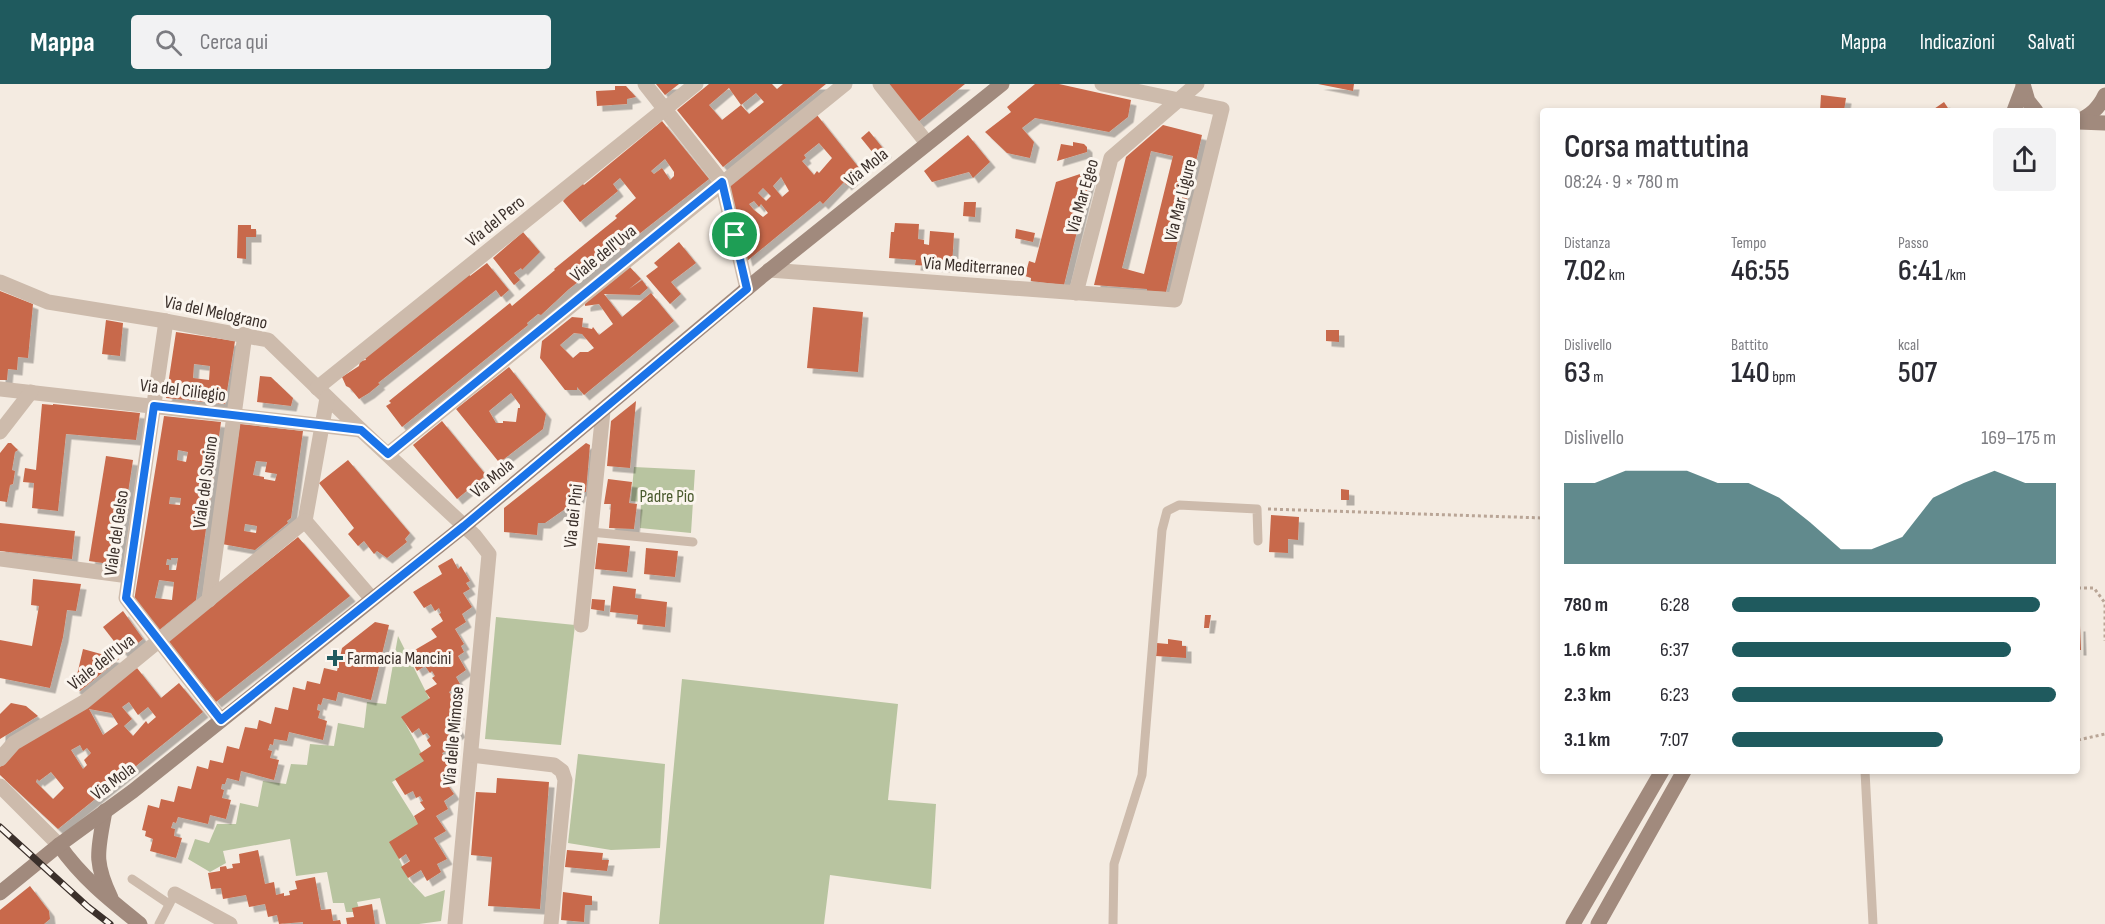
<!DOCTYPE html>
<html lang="it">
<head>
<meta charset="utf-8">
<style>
  body { margin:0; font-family:"Sofia Sans Condensed",sans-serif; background:#f2f2f3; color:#2b2b33; height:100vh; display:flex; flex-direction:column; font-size:22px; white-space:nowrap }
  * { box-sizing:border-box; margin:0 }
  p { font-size:20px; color:#7c7c81 }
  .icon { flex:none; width:33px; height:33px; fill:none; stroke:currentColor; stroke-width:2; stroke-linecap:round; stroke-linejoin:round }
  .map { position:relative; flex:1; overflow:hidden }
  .side { position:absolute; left:1540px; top:24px; width:540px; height:666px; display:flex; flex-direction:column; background:#fff; border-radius:6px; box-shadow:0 3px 9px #0003 }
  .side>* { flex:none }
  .pin { position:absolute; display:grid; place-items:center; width:51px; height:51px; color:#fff; margin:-26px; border:3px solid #fff; border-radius:50%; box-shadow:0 2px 6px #0007 }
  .round { display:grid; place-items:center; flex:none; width:63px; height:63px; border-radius:6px; background:#f2f2f3 }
  .head { display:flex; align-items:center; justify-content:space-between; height:102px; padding:0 24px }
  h1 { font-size:33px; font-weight:600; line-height:45px }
  .stats { display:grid; grid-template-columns:repeat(3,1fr); gap:9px; height:102px; padding:6px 24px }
  .stats div { display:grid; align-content:center }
  .stats b { font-size:30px; font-weight:600 }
  .stats small { font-size:16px; font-weight:400 }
  .stats p { font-size:16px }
  .chart { height:168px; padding:12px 24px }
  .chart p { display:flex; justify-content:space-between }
  .chart svg { width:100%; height:108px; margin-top:6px; fill:#1f5a5e; opacity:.7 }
  ul { padding:0 24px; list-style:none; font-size:20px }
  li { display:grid; grid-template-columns:96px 72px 1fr; align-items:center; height:45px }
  li i { height:15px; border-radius:8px; background:#1f5a5e }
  header { display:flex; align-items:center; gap:36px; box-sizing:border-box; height:84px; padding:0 30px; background:#1f5a5e; color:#fff }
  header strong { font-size:28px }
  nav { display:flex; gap:33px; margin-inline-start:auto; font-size:21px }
  .search { width:420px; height:54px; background:#f2f2f3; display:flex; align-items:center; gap:15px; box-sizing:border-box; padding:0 21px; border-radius:6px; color:#7c7c81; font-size:22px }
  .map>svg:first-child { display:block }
</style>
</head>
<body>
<header>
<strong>Mappa</strong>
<div class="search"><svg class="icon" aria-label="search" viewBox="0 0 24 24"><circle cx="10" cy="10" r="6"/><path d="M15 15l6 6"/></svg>Cerca qui</div>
<nav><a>Mappa</a><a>Indicazioni</a><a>Salvati</a></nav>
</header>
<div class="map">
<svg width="2105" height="840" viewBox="0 0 2105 840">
  <defs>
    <filter id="shadow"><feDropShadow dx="5.5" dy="5.5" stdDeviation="0" flood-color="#0004"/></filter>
  </defs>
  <rect width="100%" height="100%" fill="#f4ebe1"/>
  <g fill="#b8c4a0">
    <path d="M634,383L695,386L691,449L640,444L641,418L631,417Z"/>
    <path d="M496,533L575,541L561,661L485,655Z"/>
    <path d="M398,552L430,616L404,637L427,679L392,698L419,741L392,760L409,796L425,813L445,806L441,837L419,840H386L380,814L357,818L360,828H346L344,819H333L327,788L296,792L290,755L223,767L226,779L210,788L188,775L195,755L209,759L217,740H236L240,719L258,723L263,697L286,700L291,680L307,681L310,660L334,662L338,639L364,644L367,618L386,620Z"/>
    <path d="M682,595L898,620L888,716L936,720L931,805L830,791L824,840H659Z"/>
    <path d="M578,670L665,680L660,764L611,766L568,759Z"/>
  </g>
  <g fill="#c8694b" fill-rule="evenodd" filter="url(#shadow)">
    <path d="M656,0H679L665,11Z"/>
    <path d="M709,0H772L777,5L783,0H826L723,83L677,26ZM729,4L741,21L756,9L764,18L749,30L741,21L722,36L709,21Z"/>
    <path d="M887,0H965L918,38Z"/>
    <path d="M1035,0H1059L1131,16L1128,33L1109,48L1035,34L1022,44L1034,58L1030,74L1007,69L985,48L1011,28L1007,23Z"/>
    <path d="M1318,0H1354L1353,7Z"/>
    <path d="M615,2H626L636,13L627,15V20L597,22L596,7L615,6Z"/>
    <path d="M1821,11L1846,14L1844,27H1820Z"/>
    <path d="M1944,18L1950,27H1931Z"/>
    <path d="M817,31L860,85L858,88L860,89L846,101L844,98L823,120L820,117L747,177L727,102ZM819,59L832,74L819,89L817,87L814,91L802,77L806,74L804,71ZM781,93L789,107L782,113L773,102ZM763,104L771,112L766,117L758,109ZM754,117L759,123L761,120L768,129L763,133L754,126L749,120Z"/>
    <path d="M662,37L709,95L569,205L541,231L538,230L527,239L528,241L402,343L386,322L391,319L389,317L510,219L512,222L555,186L554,185L617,134L615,132L636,114L620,94L613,100L618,107L580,138L563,117L571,108L582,99L584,101ZM665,75L674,88V92L670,96L662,84L654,90L651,87Z"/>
    <path d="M1163,41L1202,51L1166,208L1147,207V205L1094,201L1126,73ZM1151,67L1173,72L1144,190L1122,184Z"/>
    <path d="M869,47L886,68L878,75L861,54Z"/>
    <path d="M968,51L990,78L973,94L969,88L932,98L924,87Z"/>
    <path d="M1073,58L1084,60L1087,63V68L1057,77L1061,60L1073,62Z"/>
    <path d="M1089,87L1090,94L1064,201L1031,197V194L1025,192L1029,177L1035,179L1056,98Z"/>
    <path d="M964,118H976L975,133L963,132Z"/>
    <path d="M895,139L919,140L918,155L924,156V160L929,161L930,147L954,149L952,183L915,181L916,176L889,174L891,148H894Z"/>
    <path d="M238,141H251V145H256V153H246V175L237,174Z"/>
    <path d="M1016,145L1035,149L1033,158L1015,154Z"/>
    <path d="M523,148L540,168L522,186L521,184L514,189L520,196L514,201L493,174Z"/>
    <path d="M679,158L696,179L671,198L681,210L670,220L646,192L658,183L654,179Z"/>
    <path d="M487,179L509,206L501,213L496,206L378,299L380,300L369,309L359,315L350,304L346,302L342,293L359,282L360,277L366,276L365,274L469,190L470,192Z"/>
    <path d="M629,182L641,195L629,205L642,196L648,204L640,211L604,210L622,233L651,209L674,237L584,311L577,303V306H565L540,274L542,257L572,233L583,234L582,243L592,245L593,243L599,251L613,240L599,220L585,222V218ZM574,249L582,250L594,264L588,268H580L573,274L560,261Z"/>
    <path d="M0,207L33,220L28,274L18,273L17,286L8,285L7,296H0Z"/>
    <path d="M813,223L863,228L858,288L807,284Z"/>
    <path d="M106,236L123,239L120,272L102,270Z"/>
    <path d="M1326,246H1339V258L1326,257Z"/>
    <path d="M176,248L235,257L225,320L166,314ZM194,280L210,282L209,296L193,294Z"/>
    <path d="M509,283L546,330L543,345L504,375L498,377L456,325ZM511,309L520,321V324H518L516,338L503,337V339H496L489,327Z"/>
    <path d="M260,292L271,293L293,314L291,322L257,318Z"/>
    <path d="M636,317L630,384L607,382L611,337Z"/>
    <path d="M42,320L53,321V320L140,329L136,356L66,350L58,427L32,424L34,399L23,398L25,384L36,386Z"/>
    <path d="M164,332L221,338L196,516L158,547L134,517ZM178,366L188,368L186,378L177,376ZM170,413L181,414L180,421L169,420ZM171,474H178L176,486H169V481H166L167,475L171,476ZM159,496L174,498L172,516L155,514Z"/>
    <path d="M442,337L486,391L457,415L413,361Z"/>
    <path d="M240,340L303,347L291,434L287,437L288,439L255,466L222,460ZM256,377L267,378L265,388L277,390L275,397L264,395V393L253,391ZM245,440L257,442L256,449L244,447Z"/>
    <path d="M8,359H11L18,366L15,368L12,386L15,387L13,400L10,401L7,418L0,417V369Z"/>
    <path d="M586,359L590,361L586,408L580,407L579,413L565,425L545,439H538L537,451L504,448V424Z"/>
    <path d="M106,372L133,376L117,481L89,477Z"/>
    <path d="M348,376L410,449L405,455L407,458L387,474L377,467L374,470L364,457L358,462L348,450L354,444L319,399Z"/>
    <path d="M608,395L632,398L629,419L637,420L634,445L609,444L611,420H604Z"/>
    <path d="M1341,405L1349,406V416H1341Z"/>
    <path d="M1271,431L1299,433L1298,456L1288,455V469L1269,468Z"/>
    <path d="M0,439L75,447L72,475L0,467Z"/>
    <path d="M298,453L350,512L216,618L168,557Z"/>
    <path d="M598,459L630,462L627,488L595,485Z"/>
    <path d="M646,464L678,467L675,493L644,490Z"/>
    <path d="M452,474L458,485L461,482L470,497L466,499L470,505L463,509L472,523L462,530L466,538L455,545L464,560L461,562L464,568L458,572L466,586L456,593L460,600L449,608L458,622L455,624L459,630L452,634L460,648L450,655L454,662L442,669L452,685L448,687L452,692L445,697L454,710L444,717L448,725L436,732L446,747L434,754L447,775L437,780L441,788L427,797L421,786L408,794L401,783L410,777L406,770L399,775L389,758L418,740L414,732L425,725L420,718L423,717L420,712L416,714L413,707L405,711L395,695L424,677L419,670L431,662L427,656L430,653L427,649L423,651L419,644L412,649L401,633L430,614L425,607L437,600L432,594L435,592L432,587L430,589L425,582L417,587L408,570L437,553L431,545L443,537L439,530L441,529L439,524L435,527L431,520L424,524L413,508L442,490L438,482Z"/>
    <path d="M33,495L81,500L76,527L67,526L63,553L50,604L0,594V556L32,562L39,522L31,521Z"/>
    <path d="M613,502L636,505L635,514L667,518L665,543L637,540L638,531L610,528Z"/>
    <path d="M592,515L605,516L604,527L591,525Z"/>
    <path d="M123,527L143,555L124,570L103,543Z"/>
    <path d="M1205,531H1211L1209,544H1204Z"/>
    <path d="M375,538L389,541L371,616L338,608L336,617L323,614L321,621L318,620L317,626L320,627L318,634L327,637L323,656L289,648L287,657L274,655L273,661L270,660L268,666L272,667L270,674L279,676L274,696L241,687L239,697L227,694L225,700H222L221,705L224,706L222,714L231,716L226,735L210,731L208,740L178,733L176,739L173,738L171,744L175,745L174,752L182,754L176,774L150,767L153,755L145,752L146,747L142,746L148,721L159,724L161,715L174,718L178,702L191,705L197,682L208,685L210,676L223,679L227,662L239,665L245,643L257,645L259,636L271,640L275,623L288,626L293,603L305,606L307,597L320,600L324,584L337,587L342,564Z"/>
    <path d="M2078,542H2080L2081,566H2078Z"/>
    <path d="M1168,555L1182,557V562H1186V574L1156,572L1157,559L1168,560Z"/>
    <path d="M83,565L119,575L80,607L74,604Z"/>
    <path d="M137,584L161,614L179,599L203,628L58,745L0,691V683L13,666ZM129,618L138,631L148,623L156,633L148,640L146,637L133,652L124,642L132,635L122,623ZM89,625L111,629L118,640L103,651ZM80,661L83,667L87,664L91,669L84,676L87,681L83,685L71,666ZM51,688L64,704L53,715L36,698L37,695L39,697Z"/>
    <path d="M11,619L26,622L38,632L0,655V630Z"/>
    <path d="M497,694L549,698L540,825L488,822L492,773L471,771L476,708L496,709Z"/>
    <path d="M258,766L265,800L274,798L276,811L284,809V812L290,811L289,807L297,805L295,797L315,793L321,826L331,825L333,837L340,836L341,840H303V838L279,840L277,831L268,833L265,820L249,823L246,811L223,815L221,804L211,805L208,789L220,787V783L226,782L227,785L233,784L232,780L240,779L239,770Z"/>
    <path d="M567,766L603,769L602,776H609L607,787L565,783Z"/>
    <path d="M30,802L49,827L50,835L44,840H0V826Z"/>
    <path d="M563,808L592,812V821H585L584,838L561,836Z"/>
    <path d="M372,820L375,840H347L346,834L354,833L352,824Z"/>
  </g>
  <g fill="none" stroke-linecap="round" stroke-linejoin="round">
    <g stroke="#b9a596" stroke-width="3" stroke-dasharray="3 3" stroke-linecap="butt">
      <path d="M1268,425L1544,434"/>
      <path d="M2078,504H2094L2105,519V557"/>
      <path d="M2078,656L2105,650"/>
    </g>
    <g stroke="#cdbbac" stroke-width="9">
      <path d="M591,448L693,458"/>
      <path d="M1865,687L1873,840"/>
      <path d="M132,795L169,820"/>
      <path d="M159,840L171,817"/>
      <path d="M1113,840L1114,780L1142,691L1162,446L1167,427L1179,421L1257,425L1258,457"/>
    </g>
    <g stroke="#cdbbac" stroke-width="15">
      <path d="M645,0L722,98L747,205"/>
      <path d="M880,0L927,59"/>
      <path d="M769,186L1175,216L1222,25L1102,0"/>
      <path d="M0,198L48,218L166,237L268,256L361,346L475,452L489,470L455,840"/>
      <path d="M1076,209L1111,74L1197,0"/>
      <path d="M166,237L126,514L221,636"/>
      <path d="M317,304L696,0"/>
      <path d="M0,305L361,346"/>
      <path d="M327,314L305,437L372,515"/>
      <path d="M0,348L31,308"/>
      <path d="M388,370L845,0"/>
      <path d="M0,475L129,492"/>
      <path d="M209,516L245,250"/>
      <path d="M581,541L603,327"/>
      <path d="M471,671L554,681L562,687L565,696L551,840"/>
      <path d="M0,675L14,659L84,618L305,437"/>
      <path d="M0,702L59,761"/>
      <path d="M175,810L230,840"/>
    </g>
    <g stroke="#a18a7d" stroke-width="15">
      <path d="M2023,0L2028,17L2036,27"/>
      <path d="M2014,27L2023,3"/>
      <path d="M2078,37C2091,31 2099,24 2105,11"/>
      <path d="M2078,38L2105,39"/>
      <path d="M105,727C98,767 93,776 111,814"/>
      <path d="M59,761C81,793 110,816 140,840"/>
      <path d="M0,809L59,761L133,707L464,442L761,193L1002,0"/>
      <path d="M1573,840L1662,687"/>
      <path d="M1598,840L1684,687"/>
    </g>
    <g stroke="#3b302b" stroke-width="7">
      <path id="rail" d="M0,743L88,823L110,840"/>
    </g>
    <use href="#rail" stroke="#fbf5ee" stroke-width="4.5" stroke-dasharray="14" stroke-linecap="butt"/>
  </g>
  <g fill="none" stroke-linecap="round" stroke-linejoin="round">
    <g stroke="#fff" stroke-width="12">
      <path id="route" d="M722,98L747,205L464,442L221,636L126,514L154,322L361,346L388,370Z"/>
    </g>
    <use href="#route" stroke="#1a73e8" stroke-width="8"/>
  </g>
  <path fill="#1f5a5e" stroke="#fbf5ee" stroke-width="2" d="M332 565h6v6h6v6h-6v6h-6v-6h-6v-6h6z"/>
  <g text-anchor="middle" stroke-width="6" stroke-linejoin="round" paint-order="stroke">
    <g font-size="18" fill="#3b302b" stroke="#fbf5ee">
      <text transform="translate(866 83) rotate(-39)" y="6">Via Mola</text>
      <text transform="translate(1082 112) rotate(-74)" y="6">Via Mar Egeo</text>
      <text transform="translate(1180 116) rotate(-76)" y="6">Via Mar Ligure</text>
      <text transform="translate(495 137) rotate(-39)" y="6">Via del Pero</text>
      <text transform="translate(603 169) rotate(-39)" y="6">Viale dell'Uva</text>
      <text transform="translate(974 182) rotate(4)" y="6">Via Mediterraneo</text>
      <text transform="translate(216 228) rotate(12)" y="6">Via del Melograno</text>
      <text transform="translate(183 306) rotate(7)" y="6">Via del Ciliegio</text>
      <text transform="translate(492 394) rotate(-40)" y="6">Via Mola</text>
      <text transform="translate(205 398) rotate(-82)" y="6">Viale del Susino</text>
      <text transform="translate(573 432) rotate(-84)" y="6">Via dei Pini</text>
      <text transform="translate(116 449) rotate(-82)" y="6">Viale del Gelso</text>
      <text transform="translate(101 578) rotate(-38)" y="6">Viale dell'Uva</text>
      <text transform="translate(453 652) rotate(-85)" y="6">Via delle Mimose</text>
      <text transform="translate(113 697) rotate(-37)" y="6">Via Mola</text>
    </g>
    <g font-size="18" fill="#4a5a2e" stroke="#fbf5ee">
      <text x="667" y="418">Padre Pio</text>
    </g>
    <g font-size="18" fill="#3b302b" stroke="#fbf5ee" text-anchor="start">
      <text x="347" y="580">Farmacia Mancini</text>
    </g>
  </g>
</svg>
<div class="pin" style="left:735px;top:151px;background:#1e9e55"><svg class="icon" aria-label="arrive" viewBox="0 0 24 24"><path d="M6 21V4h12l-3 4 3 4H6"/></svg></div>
<section class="side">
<div class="head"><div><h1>Corsa mattutina</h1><p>08:24 · 9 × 780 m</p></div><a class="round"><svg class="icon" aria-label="share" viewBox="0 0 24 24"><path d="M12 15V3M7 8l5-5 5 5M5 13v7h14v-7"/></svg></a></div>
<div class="stats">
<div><p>Distanza</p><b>7.02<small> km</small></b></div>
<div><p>Tempo</p><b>46:55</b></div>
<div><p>Passo</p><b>6:41<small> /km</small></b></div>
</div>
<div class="stats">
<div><p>Dislivello</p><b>63<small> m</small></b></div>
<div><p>Battito</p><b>140<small> bpm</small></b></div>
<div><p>kcal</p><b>507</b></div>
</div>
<div class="chart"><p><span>Dislivello</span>169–175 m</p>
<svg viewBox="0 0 160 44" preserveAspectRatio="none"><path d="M0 44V11L10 11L20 6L30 6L40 6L50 11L60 11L70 17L80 27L90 38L100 38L110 33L120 17L130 11L140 6L150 11L160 11V44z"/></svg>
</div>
<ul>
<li><b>780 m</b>6:28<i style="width:95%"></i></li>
<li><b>1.6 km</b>6:37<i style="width:86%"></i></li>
<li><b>2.3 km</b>6:23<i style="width:100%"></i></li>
<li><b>3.1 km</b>7:07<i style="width:65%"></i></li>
</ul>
</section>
</div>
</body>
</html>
